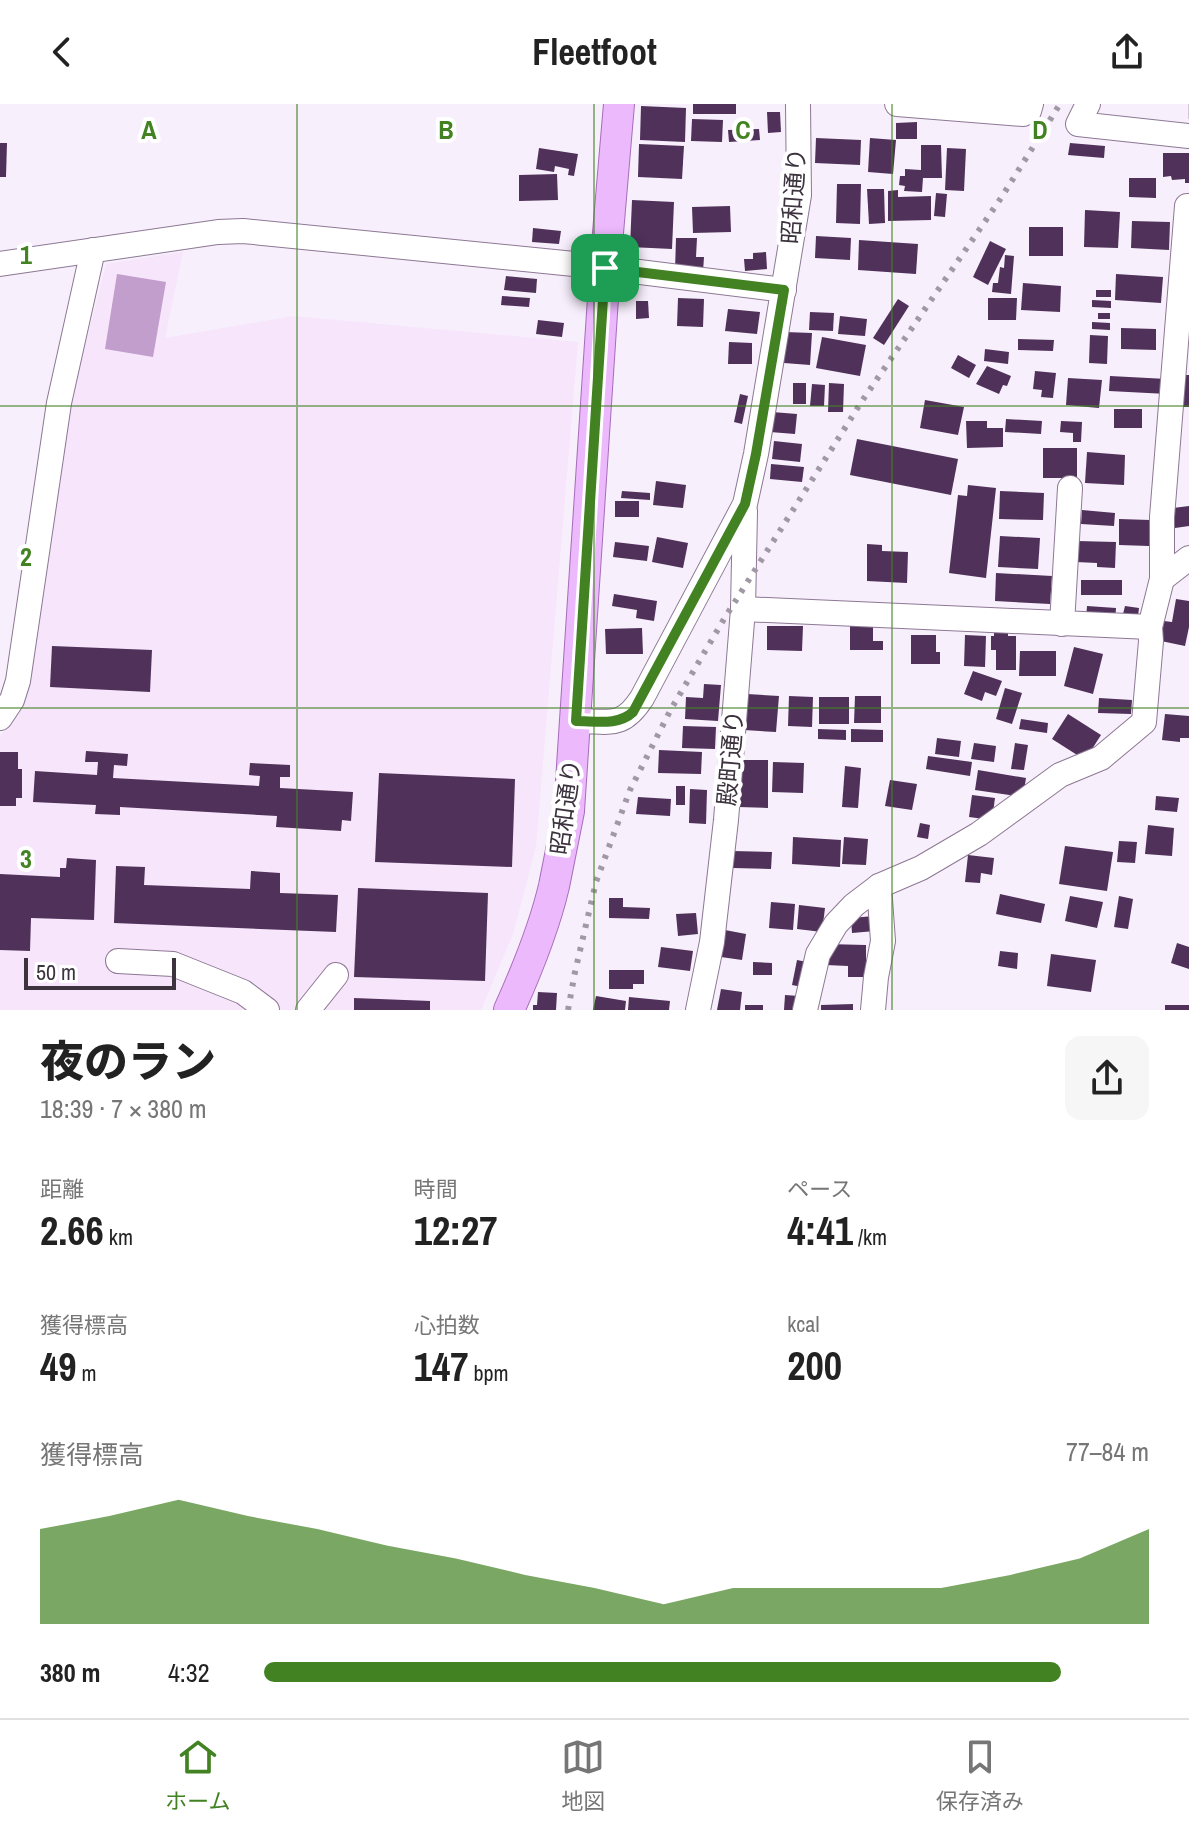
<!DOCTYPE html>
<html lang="ja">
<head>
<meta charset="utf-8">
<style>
  body { margin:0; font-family:"Archivo Narrow","Noto Sans JP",sans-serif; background:#f6f6f6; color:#222; height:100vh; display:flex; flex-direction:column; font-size:30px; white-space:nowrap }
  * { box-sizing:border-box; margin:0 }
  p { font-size:26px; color:#767676 }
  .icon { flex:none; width:44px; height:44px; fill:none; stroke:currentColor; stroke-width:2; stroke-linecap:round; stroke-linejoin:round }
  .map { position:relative; height:906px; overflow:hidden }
  .details { display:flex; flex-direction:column; background:#fff; flex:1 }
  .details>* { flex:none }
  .scale { position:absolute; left:24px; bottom:20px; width:152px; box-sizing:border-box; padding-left:8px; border:4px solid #3c333f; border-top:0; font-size:22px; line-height:28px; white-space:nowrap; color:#3c333f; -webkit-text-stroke:6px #fff; paint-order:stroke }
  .pin { position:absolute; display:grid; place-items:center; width:68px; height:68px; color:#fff; margin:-34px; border-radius:16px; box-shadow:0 4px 12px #0006 }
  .round { display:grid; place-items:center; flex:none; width:84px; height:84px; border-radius:16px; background:#f6f6f6 }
  .summary { display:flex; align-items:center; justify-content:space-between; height:136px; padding:0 40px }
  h1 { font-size:44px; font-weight:800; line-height:60px }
  .metrics { display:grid; grid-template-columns:repeat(3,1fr); gap:12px; height:136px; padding:8px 40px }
  .metrics div { display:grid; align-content:center }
  .metrics b { font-size:40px; font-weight:800 }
  .metrics small { font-size:22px; font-weight:400 }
  .metrics p { font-size:22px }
  .chart { height:224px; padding:16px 40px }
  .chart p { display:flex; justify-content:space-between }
  .chart svg { width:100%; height:144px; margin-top:8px; fill:#428222; opacity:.7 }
  ul { padding:0 40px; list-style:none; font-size:26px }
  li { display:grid; grid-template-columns:128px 96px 1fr; align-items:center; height:60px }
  li i { height:20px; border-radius:10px; background:#428222 }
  header { display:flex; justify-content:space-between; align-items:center; height:104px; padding:0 40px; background:#fff; font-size:36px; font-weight:800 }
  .menu { display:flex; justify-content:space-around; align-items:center; height:112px; border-top:2px solid #e0e0e0; background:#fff; font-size:22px; color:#767676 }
  .menu a { display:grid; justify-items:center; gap:4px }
  .menu .current { color:#428222 }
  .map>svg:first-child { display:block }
</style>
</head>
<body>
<header><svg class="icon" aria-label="back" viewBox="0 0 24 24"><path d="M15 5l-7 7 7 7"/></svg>Fleetfoot<svg class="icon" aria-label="share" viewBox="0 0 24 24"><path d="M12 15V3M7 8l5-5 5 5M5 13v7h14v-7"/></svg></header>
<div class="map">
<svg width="1189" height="906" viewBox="0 0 1189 906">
  <rect width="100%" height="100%" fill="#f8effc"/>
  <path fill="#f6e5fb" d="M183,148L165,234L293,212L578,238L536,743L513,830L481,906H0V632L20,608L53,370L106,160Z"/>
  <path fill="#c19ecc" d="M117,170L166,178L153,253L105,245Z"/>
  <g fill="#4f3159">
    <rect x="693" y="0" width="43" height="10"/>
    <path d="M641,2L686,4L685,38L640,36Z"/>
    <path d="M767,8H780L781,28L768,29Z"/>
    <path d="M692,15L723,16L722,38L691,37Z"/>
    <path d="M917,18V35H896V19Z"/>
    <path d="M759,25L760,36L729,38L728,26Z"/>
    <path d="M816,34L861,36L860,61L815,59Z"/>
    <path d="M870,34L896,36L893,70L868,68Z"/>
    <path d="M0,39H7L6,73H0Z"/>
    <path d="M1070,39L1105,42L1104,54L1068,51Z"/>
    <path d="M639,40L684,42L682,75L638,73Z"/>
    <path d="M921,41H941L942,74H923L922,88L904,87L905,82L899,81L900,72H905V65L921,66Z"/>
    <path d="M539,44L578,50L574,72L568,71L569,65L555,62L554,68L536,65Z"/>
    <path d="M947,44L966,45L964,87L945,86Z"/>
    <path d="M1163,49H1189V79H1185V75L1172,76L1171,72L1163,73Z"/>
    <path d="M557,70L558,96L519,97V71Z"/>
    <path d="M1129,74H1156V94L1129,93Z"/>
    <path d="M837,80H861L860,120L836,119Z"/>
    <path d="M867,85H884L885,119L869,120Z"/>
    <path d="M898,86V93L931,92V116L888,117V87Z"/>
    <path d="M936,89L947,90L945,113L934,112Z"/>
    <path d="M632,96L674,98L672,145L630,143Z"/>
    <path d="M730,102L731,128L693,129L692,103Z"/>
    <path d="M1085,106L1120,108L1118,144L1084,143Z"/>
    <path d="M1132,117L1170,118L1169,146L1131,144Z"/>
    <rect x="1029" y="123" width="34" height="29"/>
    <path d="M533,124L561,127L559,140L532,138Z"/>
    <path d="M816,132L851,134L850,156L815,154Z"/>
    <path d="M676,134H697L696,153H704L703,168L675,167Z"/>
    <path d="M859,136L918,140L916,170L858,166Z"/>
    <path d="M990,137L1006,145L988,181L973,173Z"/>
    <path d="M766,148L767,165L745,167L744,155H753V149Z"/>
    <path d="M1005,151L1014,152L1011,190L992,188L993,179H998L1000,163L1004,164Z"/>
    <path d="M1116,170L1163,173L1161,199L1115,196Z"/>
    <path d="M506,172L537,175L536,189L504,186Z"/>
    <path d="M1023,179L1061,182L1060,208L1021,206Z"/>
    <rect x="1096" y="186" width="15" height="7"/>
    <path d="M502,192L530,194L529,203L501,201Z"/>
    <path d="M678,194L704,195L703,223L677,222Z"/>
    <path d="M988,194H1017L1016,216H988Z"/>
    <path d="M898,195L909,202L884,241L873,234Z"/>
    <path d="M1092,196L1111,197V204L1092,203Z"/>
    <path d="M636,197H648L649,214L636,215Z"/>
    <path d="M728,205L760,208L757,230L725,227Z"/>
    <path d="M810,208L834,209L833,227L809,226Z"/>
    <rect x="1098" y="209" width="12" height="6"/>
    <path d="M840,212L867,215L865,232L838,230Z"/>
    <path d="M538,216L564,219L562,233L536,230Z"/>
    <path d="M1092,218L1110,219V226L1092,225Z"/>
    <path d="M1121,224L1156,225V246L1121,245Z"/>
    <path d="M785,228L812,229L810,261L784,259Z"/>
    <path d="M1090,231L1108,232L1107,260L1089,259Z"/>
    <path d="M822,233L866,241L860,272L816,264Z"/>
    <path d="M1018,235L1054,236L1053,247L1018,246Z"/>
    <path d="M729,238L752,239V260H728Z"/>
    <path d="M985,245L1009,248L1008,260L984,257Z"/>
    <path d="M958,251L976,261L969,274L951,264Z"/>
    <path d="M987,262L1011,272L1007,282L1003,281L999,290L976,280Z"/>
    <path d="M1035,267L1056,269L1053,294L1041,293L1042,286L1033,285Z"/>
    <path d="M1182,271H1189V303H1181Z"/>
    <path d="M1110,272L1167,275V290L1109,287Z"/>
    <path d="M1068,274L1102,276L1099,304L1066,301Z"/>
    <rect x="793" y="279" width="13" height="21"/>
    <path d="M829,279L844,280L843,308H828Z"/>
    <path d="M812,280L825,281L824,302H810Z"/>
    <path d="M740,290L748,292L742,320L734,318Z"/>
    <path d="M925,296L964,303L958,331L920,324Z"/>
    <rect x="1114" y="305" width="28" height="19"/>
    <path d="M772,308L797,310L795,330L770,328Z"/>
    <path d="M1006,315L1042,317L1041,330L1005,328Z"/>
    <path d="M966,317H987V324H1003V343L967,344Z"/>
    <path d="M1061,317L1082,318L1081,338H1073V329L1060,328Z"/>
    <path d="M857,335L958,355L951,391L850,371Z"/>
    <path d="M774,337L802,340L800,358L772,355Z"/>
    <rect x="1043" y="344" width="34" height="30"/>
    <path d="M1087,348L1125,351L1124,381L1085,379Z"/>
    <path d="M771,360L804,363L802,378L770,375Z"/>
    <path d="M656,377L686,381L683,404L653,401Z"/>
    <path d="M968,381L996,384L986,474L949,469L958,391L967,392Z"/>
    <path d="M622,387L650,389V396L621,394Z"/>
    <path d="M1000,387L1044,389L1043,416L999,415Z"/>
    <rect x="615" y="397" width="24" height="16"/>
    <path d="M1189,402V422L1168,425L1165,405Z"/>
    <path d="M1082,406L1115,409L1114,422L1081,420Z"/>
    <path d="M1119,415L1150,416L1149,442L1119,441Z"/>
    <path d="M1000,432L1040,434L1038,465L998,463Z"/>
    <path d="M657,433L688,439L683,464L652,458Z"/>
    <path d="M1077,437L1116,438L1115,464L1097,463V459L1076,458Z"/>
    <path d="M615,438L649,442L647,457L613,453Z"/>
    <path d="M867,440L882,441V447L908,448L907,479L867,477Z"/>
    <path d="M996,469L1052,472L1050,500L995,497Z"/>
    <rect x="1081" y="476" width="41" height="15"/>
    <path d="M614,490L657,497L654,517L636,514L637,506L612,502Z"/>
    <path d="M1176,495L1189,497V523L1185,542L1161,537L1164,517L1172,518Z"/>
    <path d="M1087,502L1116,504L1115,518L1086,515Z"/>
    <path d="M1125,502L1139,504L1138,512L1123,510Z"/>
    <path d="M850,521H873V537H883V546H850Z"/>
    <path d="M767,522H803L802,547L767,546Z"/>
    <path d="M642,524L643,550H606L605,525Z"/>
    <path d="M994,528H1008V532H1016V566H996V546H991V532H994Z"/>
    <path d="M911,531H936V548H940V560H911Z"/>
    <path d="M965,531L986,532L985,563L964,562Z"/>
    <path d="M52,542L152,546L150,588L50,583Z"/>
    <path d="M1074,543L1103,550L1093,590L1064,582Z"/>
    <path d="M1020,547H1056V572H1019Z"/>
    <path d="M973,567L1002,577L996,592L985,588L982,597L964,590Z"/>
    <path d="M704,580L721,581L718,617L685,615L686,593L703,594Z"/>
    <path d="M1005,584L1022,589L1012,620L996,615Z"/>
    <path d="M747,590L779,592L776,628L744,626Z"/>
    <path d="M789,592L813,593L812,623L788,622Z"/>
    <path d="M855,592H881V619H854Z"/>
    <rect x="819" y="593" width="30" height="27"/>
    <path d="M1099,594L1132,596L1131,610L1098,609Z"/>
    <path d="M1068,610L1101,631L1085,656L1052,635Z"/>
    <path d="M1165,610L1189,612V634H1180V638L1162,636Z"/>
    <path d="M1021,615L1048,619L1047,629L1019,625Z"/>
    <path d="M683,622L716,623L715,645L682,644Z"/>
    <path d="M818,625L846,626V636L818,635Z"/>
    <path d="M851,625L883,626V638H851Z"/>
    <path d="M937,634L961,637L959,653L935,650Z"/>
    <path d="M974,639L996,642L994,658L971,655Z"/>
    <path d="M1015,639L1028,641L1024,666L1011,665Z"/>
    <path d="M659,646L702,648L701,670L658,669Z"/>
    <path d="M86,647L128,650L127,662L114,661L113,674L259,682L260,672L249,671L250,659L290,661V673H280V684L353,688L351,717L342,716L341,727L276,723L277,712L120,703V711L95,710L96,701L33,698L35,667L97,671L98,658H85Z"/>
    <path d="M0,648H18V665H22V694H16V702H0Z"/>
    <path d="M928,652L972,658L970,672L926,665Z"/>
    <path d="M739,656H768V704L738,703Z"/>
    <path d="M773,658L804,659L803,689L772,688Z"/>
    <path d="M845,662L861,664L858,704L842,703Z"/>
    <path d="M978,666L1026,674L1023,693L975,686Z"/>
    <path d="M379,669L515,675L512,763L375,758Z"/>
    <path d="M890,676L917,680L912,706L885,702Z"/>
    <rect x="676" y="682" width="9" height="19"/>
    <path d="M690,685L707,686L706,720L689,719Z"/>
    <path d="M972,691L995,694L992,716L969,713Z"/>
    <path d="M1156,692L1179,694L1177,708L1155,706Z"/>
    <path d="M638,693L671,695L670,712L636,710Z"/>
    <path d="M920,719L930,721L928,735L917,733Z"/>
    <path d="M1148,721L1174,724L1172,752L1145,750Z"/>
    <path d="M793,733L841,736L840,763L792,760Z"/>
    <path d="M844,733L868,735L866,761L842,760Z"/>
    <path d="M1119,737L1137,738L1135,759L1117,758Z"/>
    <path d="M1065,742L1113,748L1107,787L1059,780Z"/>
    <path d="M733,747L772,748L771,765L733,764Z"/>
    <path d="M968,751L994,754L992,771L981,769L980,779L965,778Z"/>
    <path d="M67,754L96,756L94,816L31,814L30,847L0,846V770L60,773V764H66Z"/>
    <path d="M116,762L145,763L144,781L250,785L251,767L280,769V789L338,791L336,828L114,819Z"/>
    <path d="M358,784L488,789L485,877L354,873Z"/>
    <path d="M1000,790L1045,800L1041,819L996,810Z"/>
    <path d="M1070,792L1103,798L1097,824L1065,817Z"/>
    <path d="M1119,792L1133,795L1128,825L1114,823Z"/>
    <path d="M609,794H623V803L650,804L649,815L609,814Z"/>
    <path d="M771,798L795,800L793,826L769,824Z"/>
    <path d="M799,801L825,804L822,828L797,825Z"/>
    <path d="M696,809L698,830L678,832L676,810Z"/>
    <path d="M874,812L875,827L852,829L851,814Z"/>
    <path d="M725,826L746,830L742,856L721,853Z"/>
    <path d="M1177,839L1189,843V865L1171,859Z"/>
    <path d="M826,840L866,841V873H848V862L826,861Z"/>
    <path d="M661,843L693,847L690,867L658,863Z"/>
    <path d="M1000,847L1018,849L1017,865L998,862Z"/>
    <path d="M1051,850L1096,856L1091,888L1047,882Z"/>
    <path d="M797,856L812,859L807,884L792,881Z"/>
    <path d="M753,858L772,859V871H753Z"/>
    <path d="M609,866H644V880H633V885H609Z"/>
    <path d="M721,885L742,888L740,906H717Z"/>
    <path d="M538,888L557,889L556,906H533V901H537Z"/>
    <path d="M785,891L799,892L798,906H784Z"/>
    <path d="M596,892L626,897L625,906H593Z"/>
    <path d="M629,893L670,897L669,906H628Z"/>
    <path d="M354,894L430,897V906H354Z"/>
    <path d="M853,900V906H821V901Z"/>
    <rect x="745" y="901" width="18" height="5"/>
    <rect x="1165" y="901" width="24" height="5"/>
  </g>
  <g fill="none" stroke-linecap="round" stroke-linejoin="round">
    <path stroke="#d2c9d6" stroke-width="30" stroke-dasharray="30 15" stroke-linecap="butt" d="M1188,0H1189"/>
    <g stroke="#8d7894" stroke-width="26">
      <g id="minor">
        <path d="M897,0L1023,10L1029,7L1031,0"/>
        <path d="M1088,0L1078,20L1189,32"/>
        <path d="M0,160L218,128L243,127L584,161L784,186"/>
        <path d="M1162,475L1189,454"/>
        <path d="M743,505L1150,523"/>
        <path d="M1062,520L1070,384"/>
        <path d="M0,614L12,596L18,577L59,299L93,146"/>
        <path d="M576,617C610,617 622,625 642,594L745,400L756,350L799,91L798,0"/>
        <path d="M118,857L173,860L243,888L267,906"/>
        <path d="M308,906L336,871"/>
        <path d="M698,906L712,838L726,716L743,505L745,407"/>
        <path d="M805,906L818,850L836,820L854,801L879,782L921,764L979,730L1060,671L1101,654L1144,618L1151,537L1150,523L1162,475V413L1187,102H1189"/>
        <path d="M873,906L876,873L883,837L879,782"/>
      </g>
    </g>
    <g stroke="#a66cb9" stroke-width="32">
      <path id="major" d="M509,906C527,866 544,825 554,782C559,757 564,732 569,707L605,164L619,0"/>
    </g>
    <use href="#minor" stroke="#fff" stroke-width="24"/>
    <use href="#major" stroke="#ecb9fd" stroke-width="30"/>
    <path stroke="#a198a5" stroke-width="6" stroke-dasharray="4 8" stroke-linecap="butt" d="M568,906L575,868L596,778L630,686L670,607L724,515L862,297L1001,94L1060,0"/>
  </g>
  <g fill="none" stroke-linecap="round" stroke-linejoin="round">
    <g stroke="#fff" stroke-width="16">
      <path id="route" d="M605,164L784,186L756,350L745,400L633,608C618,622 596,617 576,617Z"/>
    </g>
    <use href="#route" stroke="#428222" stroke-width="10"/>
  </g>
  <path fill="none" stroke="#428222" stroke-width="2" stroke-opacity="0.55" d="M297,0V906M594,0V906M892,0V906M0,302H1189M0,604H1189"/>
  <g text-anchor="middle" stroke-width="8" stroke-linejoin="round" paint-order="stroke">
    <g font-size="24" fill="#3c333f" stroke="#fff">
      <text transform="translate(794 92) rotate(-86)" y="8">昭和通り</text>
      <text transform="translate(731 654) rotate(-85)" y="8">殿町通り</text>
      <text transform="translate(566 703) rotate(-82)" y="8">昭和通り</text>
    </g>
  </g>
  <g font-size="26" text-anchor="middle" font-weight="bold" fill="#428222" stroke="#fff" stroke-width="8" stroke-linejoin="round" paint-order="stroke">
    <text x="149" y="35">A</text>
    <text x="446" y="35">B</text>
    <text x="743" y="35">C</text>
    <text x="1040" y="35">D</text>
    <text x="26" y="160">1</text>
    <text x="26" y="462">2</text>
    <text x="26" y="764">3</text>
  </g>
</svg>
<div class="scale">50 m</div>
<div class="pin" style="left:605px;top:164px;background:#1e9e55"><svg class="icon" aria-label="arrive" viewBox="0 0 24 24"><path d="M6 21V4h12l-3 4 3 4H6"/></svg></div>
</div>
<section class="details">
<div class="summary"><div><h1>夜のラン</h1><p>18:39 · 7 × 380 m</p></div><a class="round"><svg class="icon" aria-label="share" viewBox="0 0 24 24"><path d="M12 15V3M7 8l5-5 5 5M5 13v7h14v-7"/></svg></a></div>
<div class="metrics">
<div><p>距離</p><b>2.66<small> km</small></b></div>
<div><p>時間</p><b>12:27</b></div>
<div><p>ペース</p><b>4:41<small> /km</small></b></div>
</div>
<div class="metrics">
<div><p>獲得標高</p><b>49<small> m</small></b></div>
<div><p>心拍数</p><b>147<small> bpm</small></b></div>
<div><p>kcal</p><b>200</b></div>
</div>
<div class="chart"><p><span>獲得標高</span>77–84 m</p>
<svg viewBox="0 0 160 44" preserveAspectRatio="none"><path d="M0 44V15L10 11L20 6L30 11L40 15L50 20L60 24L70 29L80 33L90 38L100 33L110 33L120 33L130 33L140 29L150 24L160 15V44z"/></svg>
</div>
<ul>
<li><b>380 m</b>4:32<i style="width:90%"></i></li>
</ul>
</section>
<nav class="menu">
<a class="current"><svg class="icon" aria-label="home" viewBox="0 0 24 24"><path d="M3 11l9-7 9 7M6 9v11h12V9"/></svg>ホーム</a>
<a><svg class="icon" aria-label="map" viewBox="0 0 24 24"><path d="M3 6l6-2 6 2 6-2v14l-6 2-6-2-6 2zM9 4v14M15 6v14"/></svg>地図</a>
<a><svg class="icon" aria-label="saved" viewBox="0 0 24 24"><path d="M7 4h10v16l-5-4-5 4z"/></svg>保存済み</a>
</nav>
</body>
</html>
